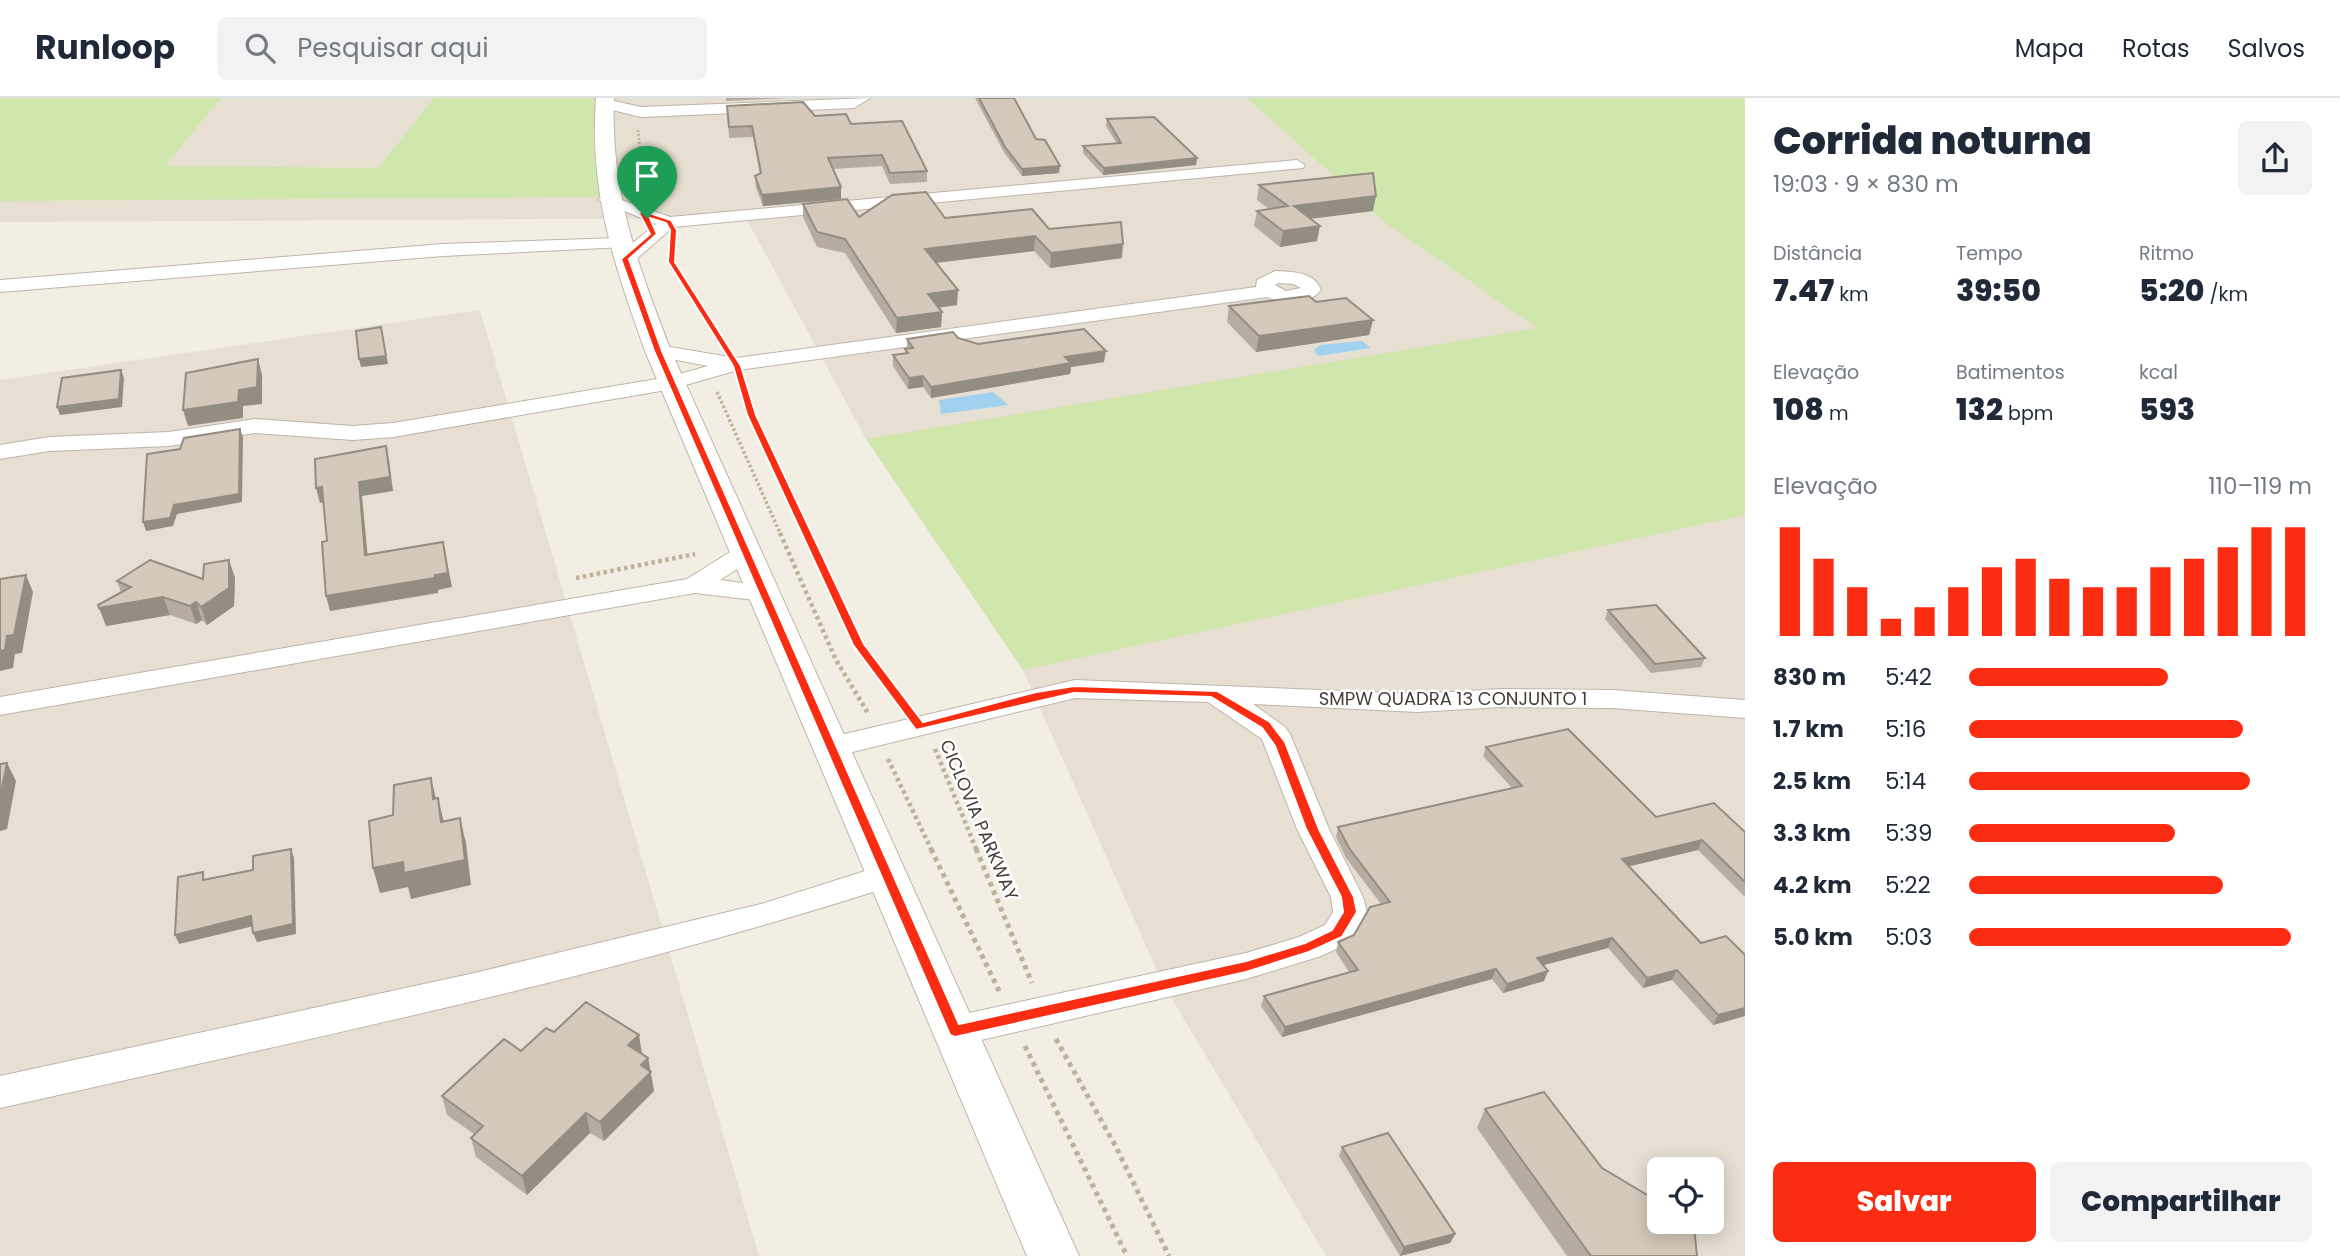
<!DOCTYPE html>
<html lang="pt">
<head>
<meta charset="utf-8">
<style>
  body { margin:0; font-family:Poppins,sans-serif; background:#f2f2f3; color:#1f2937; height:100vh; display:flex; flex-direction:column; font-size:26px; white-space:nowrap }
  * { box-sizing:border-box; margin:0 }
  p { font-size:23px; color:#747a83 }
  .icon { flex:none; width:38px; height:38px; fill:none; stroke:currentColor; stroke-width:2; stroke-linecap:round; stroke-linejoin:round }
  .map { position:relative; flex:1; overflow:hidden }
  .sheet { display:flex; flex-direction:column; background:#fff; width:595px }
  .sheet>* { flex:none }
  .controls { position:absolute; left:1647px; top:1059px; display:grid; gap:14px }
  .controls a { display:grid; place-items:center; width:77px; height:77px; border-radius:10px; background:#fff; box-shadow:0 4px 18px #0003; font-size:35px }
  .pin { position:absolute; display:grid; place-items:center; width:60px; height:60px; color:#fff; margin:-72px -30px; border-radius:50% 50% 50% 0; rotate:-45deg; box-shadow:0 0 7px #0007 }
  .pin .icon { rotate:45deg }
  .round { display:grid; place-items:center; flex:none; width:74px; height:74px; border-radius:10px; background:#f2f2f3 }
  .overview { display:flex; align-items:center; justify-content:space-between; height:119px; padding:0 28px }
  h1 { font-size:38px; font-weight:800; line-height:52px }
  .figures { display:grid; grid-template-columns:repeat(3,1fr); gap:10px; height:119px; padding:7px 28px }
  .figures div { display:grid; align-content:center }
  .figures b { font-size:30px; font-weight:800 }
  .figures small { font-size:19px; font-weight:400 }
  .figures p { font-size:19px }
  .chart { height:196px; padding:14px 28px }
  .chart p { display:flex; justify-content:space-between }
  .chart svg { width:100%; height:126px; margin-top:7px; stroke:#fa2d13; stroke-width:6 }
  .button { display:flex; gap:14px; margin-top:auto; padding:14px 28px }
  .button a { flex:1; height:80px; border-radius:10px; background:#fa2d13; color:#fff; font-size:28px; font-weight:800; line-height:80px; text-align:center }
  .button a+a { background:#f2f2f3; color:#1f2937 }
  ul { padding:0 28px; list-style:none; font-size:23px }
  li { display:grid; grid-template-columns:112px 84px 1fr; align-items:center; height:52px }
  li i { height:18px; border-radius:9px; background:#fa2d13 }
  header { display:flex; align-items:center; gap:42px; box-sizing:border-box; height:98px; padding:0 35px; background:#fff; border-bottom:2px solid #e0e1e3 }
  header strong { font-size:33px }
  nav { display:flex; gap:38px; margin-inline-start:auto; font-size:24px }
  .search { width:490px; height:63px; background:#f2f2f3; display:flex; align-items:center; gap:18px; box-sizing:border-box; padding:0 24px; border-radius:10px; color:#747a83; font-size:26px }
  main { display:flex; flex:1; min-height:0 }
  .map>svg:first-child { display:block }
</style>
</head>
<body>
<header>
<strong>Runloop</strong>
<div class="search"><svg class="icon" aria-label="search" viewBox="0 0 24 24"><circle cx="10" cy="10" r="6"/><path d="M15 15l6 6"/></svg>Pesquisar aqui</div>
<nav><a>Mapa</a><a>Rotas</a><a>Salvos</a></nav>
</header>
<main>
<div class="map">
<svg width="1745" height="1158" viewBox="0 0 1745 1158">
  <rect width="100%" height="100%" fill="#f2eee4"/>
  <g fill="#e6dfd2" fill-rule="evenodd">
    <path d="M0,0H1247L1387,126L1745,373V1158H1326L1163,886L1023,572L866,341L746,120L0,124ZM1659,1071H1712V1124H1659Z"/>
    <path d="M480,212L759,1158H0V282Z"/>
  </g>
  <g fill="#cfe7ad">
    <path d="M0,0H221L165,68L378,70L434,0H610L606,99L0,103Z"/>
    <path d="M1247,0H1745V417L1023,572L866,341L1537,230L1387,126Z"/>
  </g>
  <g fill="#a0d2f0">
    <path d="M1362,243L1371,250L1318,258L1314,252L1320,247Z"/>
    <path d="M993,294L1008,307L941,316L939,302Z"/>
  </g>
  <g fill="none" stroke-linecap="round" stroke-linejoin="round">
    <g stroke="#beb5a7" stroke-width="2">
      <g id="minor">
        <path d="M870,0L854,10L641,19L600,9L597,6L605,1L641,9Z"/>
        <path d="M1297,62L1305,67L1303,70L673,129L632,165L625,167L616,161L618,157L656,126L598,102L607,97L670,119Z"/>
        <path d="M618,140L624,141L627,145L624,149L443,158L0,194V182L443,146Z"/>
        <path d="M1275,173C1292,174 1314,173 1321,192C1308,208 1284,206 1267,199L738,272L672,291L393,339L353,342L255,335L169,348L49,353L0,361V347L49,339L169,334L255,321L353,328L393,325L669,279L708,268L651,257L648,253L651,249L658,247L736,260L1256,189L1257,182ZM1279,185L1293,186L1301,190L1286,193L1275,187Z"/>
        <path d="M747,446L756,449L760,454L756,459L720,482L772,489L776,495L772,501L763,503L695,495L0,617V599L687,481L738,449Z"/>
        <path d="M1075,582L1417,596L1501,591L1612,592L1745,602V620L1612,610L1501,609L1417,614L1253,606L1285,629L1290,636L1329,731L1363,799L1367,814L1349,845L1321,858L1246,881L955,948L942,943L937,933L942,923L955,918L1246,855L1299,839L1325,827L1333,814L1331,799L1297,731L1262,641L1208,604L1075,600L832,659L822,656L817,649L822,642L832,639Z"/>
        <path d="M887,766L898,770L903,778L898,786C605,881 301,942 0,1010V978L470,876L761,806Z"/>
      </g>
    </g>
    <g stroke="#beb5a7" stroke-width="2">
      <path id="tertiary" d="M596,0H614C610,94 638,167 671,253L1079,1158H1027L645,253C614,166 589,94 596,0Z"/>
    </g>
    <g stroke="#bfb098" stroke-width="2.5" stroke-dasharray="2 2" stroke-linecap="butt">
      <path d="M638,32L643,74L655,98"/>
      <path d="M672,150L671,164L689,192"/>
    </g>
    <g stroke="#bfb098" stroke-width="3.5" stroke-dasharray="2.5 2.5" stroke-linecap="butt">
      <path d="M688,190L722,242"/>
      <path d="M743,288L752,317L808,437"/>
      <path d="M717,294L781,437"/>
    </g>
    <g stroke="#bfb098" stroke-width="4.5" stroke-dasharray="3.5 3.5" stroke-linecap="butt">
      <path d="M780,435L836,562L868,615"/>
      <path d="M807,435L859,547L903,608"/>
      <path d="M576,480L695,456"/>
      <path d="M935,651L977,753"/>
      <path d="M888,661L932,753"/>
    </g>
    <g stroke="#bfb098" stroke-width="5" stroke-dasharray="4.5 4.5" stroke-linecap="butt">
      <path d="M931,751L999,893"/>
      <path d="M976,751L1032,885"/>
      <path d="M1056,941L1116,1049L1169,1158"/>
      <path d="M1025,948L1127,1158"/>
    </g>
    <use href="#minor" fill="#fff" fill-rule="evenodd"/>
    <use href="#tertiary" fill="#fff" fill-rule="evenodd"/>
  </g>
  <g fill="#b6ada0">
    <path d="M726,0H791L726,3Z"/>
    <path d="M975,0H1014L1036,41L1059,75L1022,78L1005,56Z"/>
    <path d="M727,8L815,18L851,26L927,73V84L890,86L882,68L833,71L841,101L763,108L756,90L755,78L760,76L753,39L729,40Z"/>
    <path d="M1107,21L1197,60L1196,67L1103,77L1083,55V48L1117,46L1106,28Z"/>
    <path d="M1259,87L1373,113L1310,121L1317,143L1280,149L1254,128L1257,113L1269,111L1257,102Z"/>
    <path d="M803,106L859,119L945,120L1049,131L1122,160L1050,170L1034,153L936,165L957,207L938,210L942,214L941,229L896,235L845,155L817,149L803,119Z"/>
    <path d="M1229,208L1373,222L1369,237L1256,254L1227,224Z"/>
    <path d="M958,240L978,246L1104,264L1071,269L1070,276L931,300L923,289L908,291L893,268V257L905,256V251H907V241Z"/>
    <path d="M235,480L234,508L207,527L202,522L196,526L170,517L106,528L121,494L117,483Z"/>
    <path d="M1608,512L1705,560L1701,569L1651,575L1605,521Z"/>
    <path d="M1486,649L1656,719L1745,734V799L1698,752L1629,768L1701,845L1745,857V918L1713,927L1672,882L1643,890L1608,850L1543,867L1548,873L1544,883L1503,895L1492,881L1282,939L1261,908L1264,898L1349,874L1336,854L1338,844L1354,837L1381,806L1346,760L1336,739L1338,729L1512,690L1483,658Z"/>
    <path d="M554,934L642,956L648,960L654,993L604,1043L590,1035L527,1097L476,1059L471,1040L474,1036L447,1017L442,998Z"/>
    <path d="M1485,1011L1602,1070L1697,1158H1567L1477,1030Z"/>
    <path d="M1342,1049L1455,1136L1450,1145L1400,1158L1339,1058Z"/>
  </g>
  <g fill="#948d82">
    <path d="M1197,60L1196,67L1103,77L1104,70Z"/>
    <path d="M1060,68L1059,75L1022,78V71Z"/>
    <path d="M841,89V101L763,108L762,97Z"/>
    <path d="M1376,98L1373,113L1291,123L1294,108Z"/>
    <path d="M1320,128L1317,143L1280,149L1283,133Z"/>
    <path d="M1035,138L1034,153L925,166V151Z"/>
    <path d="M1123,146L1122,160L1050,170L1051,155Z"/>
    <path d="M958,192L957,207L928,211V196Z"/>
    <path d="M942,214L941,229L896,235L897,220Z"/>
    <path d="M1373,222L1369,237L1256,254L1259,238Z"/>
    <path d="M381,229L388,266L361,269L359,261Z"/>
    <path d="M1106,253L1104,264L1071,269L1070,276L931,300V289L1065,259Z"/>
    <path d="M258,261L262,277V306L243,308V320L188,328L183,312L239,292Z"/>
    <path d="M121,272L124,280L122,309L60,317L57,309Z"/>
    <path d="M923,278V289L908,291L909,280Z"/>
    <path d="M240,331L243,339L242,404L177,416L173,428L146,433L143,424L174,407Z"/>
    <path d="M386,348L389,362L393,393L362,398L369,472L365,457L359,384Z"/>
    <path d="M322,389L326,404L320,405L316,390Z"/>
    <path d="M443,444L452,489L438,492V495L330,513L326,498Z"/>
    <path d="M229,462L235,480L234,508L207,527L201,509Z"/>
    <path d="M26,477L33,494L22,555L15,556L13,570L0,573V553Z"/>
    <path d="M163,499L170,517L106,528L99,510Z"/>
    <path d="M196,504L202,522L196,526L190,508Z"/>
    <path d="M7,665L16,683L7,731L0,733V699Z"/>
    <path d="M431,680L437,705L433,701Z"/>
    <path d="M438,700L444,725L441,724Z"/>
    <path d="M460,720L466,745L471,787L411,801L408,789L380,795L373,770Z"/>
    <path d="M1702,742L1698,752L1618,771L1622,761Z"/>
    <path d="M291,751L294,760L296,836L257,844L253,835Z"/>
    <path d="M251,818L254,828L179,846L175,837Z"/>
    <path d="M1612,840L1608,850L1533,870L1537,860Z"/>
    <path d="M1496,871L1492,881L1282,939L1285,929Z"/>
    <path d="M1677,872L1672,882L1643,890L1647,880Z"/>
    <path d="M1548,873L1544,883L1503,895L1507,886Z"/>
    <path d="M1745,910V918L1713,927L1718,917Z"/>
    <path d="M639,937L642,956L628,947Z"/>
    <path d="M648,960L654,993L604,1043L600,1024L641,967Z"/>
    <path d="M586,1015L590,1035L527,1097L522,1078Z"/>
    <path d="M1455,1136L1450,1145L1400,1158L1404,1149Z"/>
  </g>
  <g fill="#d4c9ba" stroke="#948d82" stroke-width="2">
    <path d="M979,0H1014L1036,41L1045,42L1060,68L1022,71L1005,49Z"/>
    <path d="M803,4L815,18L846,16L851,26L902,23L927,73L890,75L882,57L828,60L841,89L762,97L755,78L761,75L752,28L729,29L727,8Z"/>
    <path d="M1154,19L1197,60L1104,70L1083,48L1121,45L1107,21Z"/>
    <path d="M1373,75L1376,98L1294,108L1320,128L1283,133L1257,113L1288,108L1259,87Z"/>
    <path d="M926,94L945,120L1032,111L1049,131L1121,124L1123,146L1051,155L1035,138L925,151L958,192L928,196L942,214L897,220L845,141L817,134L803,106L847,101L859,119L892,97Z"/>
    <path d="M1309,198L1316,204L1346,200L1373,222L1259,238L1229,208Z"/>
    <path d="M381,229L386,258L359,261L356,233Z"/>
    <path d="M1084,231L1106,253L1065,259L1071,265L931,289L923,278L909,280L893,257L908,255L905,251L913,250L907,241L953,234L958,240L978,246Z"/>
    <path d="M258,261L257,289L239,292L238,304L183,312L186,275Z"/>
    <path d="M121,272L119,301L57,309L62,280Z"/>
    <path d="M240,331L239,396L174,407L170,420L143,424L147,356L180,351L184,340Z"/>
    <path d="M386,348L390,379L359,384L365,457L443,444L448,475L435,477V480L326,498L322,444L327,443L322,389L316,390L315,361Z"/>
    <path d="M150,462L203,481L204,466L229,462V490L201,509L196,504L190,508L163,499L99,510L98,507L131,489L117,483Z"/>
    <path d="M26,477L14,537L7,538L5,552L0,553V481Z"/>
    <path d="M1656,507L1705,560L1655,566L1608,512Z"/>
    <path d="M1568,631L1656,719L1714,705L1745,734V784L1702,742L1622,761L1701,845L1726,838L1745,857V910L1718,917L1677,872L1647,880L1612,840L1537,860L1548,873L1507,886L1496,871L1285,929L1264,898L1358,872L1338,844L1354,837L1370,809L1390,804L1349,750L1338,729L1522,688L1486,649Z"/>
    <path d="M7,665L0,699V666Z"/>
    <path d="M431,680L433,701L438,700L441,724L460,720L465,762L404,775L403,764L373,770L369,723L393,717L394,687Z"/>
    <path d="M291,751L293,826L253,835L251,818L175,837L178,779L203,774V782L253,772V758Z"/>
    <path d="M586,904L639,937L628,947L648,960L641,967L651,974L600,1024L586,1015L522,1078L471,1040L483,1028L442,998L504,941L521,953L546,930L554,934Z"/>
    <path d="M1544,994L1602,1070L1659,1104V1124H1689L1694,1129L1697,1158H1591L1485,1011Z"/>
    <path d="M1388,1035L1455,1136L1404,1149L1342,1049Z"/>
  </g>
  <path fill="#fa2d13" stroke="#fff" stroke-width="2" fill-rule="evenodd" d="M643,113L671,122L677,132L675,164L741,268L756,317L864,546L923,624L1036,594L1074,588L1217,593L1270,624L1285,644L1319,731L1354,799L1357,814L1342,839L1309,854L1246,874L955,939L950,937L654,253L621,161L650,136L639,115ZM650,120L666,125L670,132L668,164L733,268L747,317L853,547L916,632L1074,595L1211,599L1262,630L1275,648L1306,731L1341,799L1343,814L1332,832L1305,845L1246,863L959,926L662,253L629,161L657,136Z"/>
  <g text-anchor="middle" stroke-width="5" stroke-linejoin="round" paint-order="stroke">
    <g font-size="18" fill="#443d34" stroke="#fff">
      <text x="1453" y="607">SMPW QUADRA 13 CONJUNTO 1</text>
      <text transform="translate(979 722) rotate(67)" y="6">CICLOVIA PARKWAY</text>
    </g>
  </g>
</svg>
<div class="controls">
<a><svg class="icon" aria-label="locate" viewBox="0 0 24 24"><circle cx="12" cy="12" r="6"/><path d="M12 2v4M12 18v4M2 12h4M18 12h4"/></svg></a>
</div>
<div class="pin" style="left:647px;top:120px;background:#1e9e55"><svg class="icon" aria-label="arrive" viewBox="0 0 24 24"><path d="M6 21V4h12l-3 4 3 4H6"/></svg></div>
</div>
<section class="sheet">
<div class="overview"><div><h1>Corrida noturna</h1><p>19:03 · 9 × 830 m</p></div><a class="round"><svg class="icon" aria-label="share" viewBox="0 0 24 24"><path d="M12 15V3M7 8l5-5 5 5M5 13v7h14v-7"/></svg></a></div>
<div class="figures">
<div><p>Distância</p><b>7.47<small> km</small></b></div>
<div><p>Tempo</p><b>39:50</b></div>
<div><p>Ritmo</p><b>5:20<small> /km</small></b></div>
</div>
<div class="figures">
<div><p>Elevação</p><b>108<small> m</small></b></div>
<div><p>Batimentos</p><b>132<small> bpm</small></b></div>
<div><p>kcal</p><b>593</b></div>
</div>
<div class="chart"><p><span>Elevação</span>110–119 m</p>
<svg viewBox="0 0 160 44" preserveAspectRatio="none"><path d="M5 44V6M15 44V17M25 44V27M35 44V38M45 44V34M55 44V27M65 44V20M75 44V17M85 44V24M95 44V27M105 44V27M115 44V20M125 44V17M135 44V13M145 44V6M155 44V6"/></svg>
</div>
<ul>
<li><b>830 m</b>5:42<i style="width:58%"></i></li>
<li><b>1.7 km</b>5:16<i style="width:80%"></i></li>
<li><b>2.5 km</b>5:14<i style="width:82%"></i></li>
<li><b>3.3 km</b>5:39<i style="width:60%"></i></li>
<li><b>4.2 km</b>5:22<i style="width:74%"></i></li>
<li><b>5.0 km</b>5:03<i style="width:94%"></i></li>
</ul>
<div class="button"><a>Salvar</a><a>Compartilhar</a></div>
</section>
</main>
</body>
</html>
